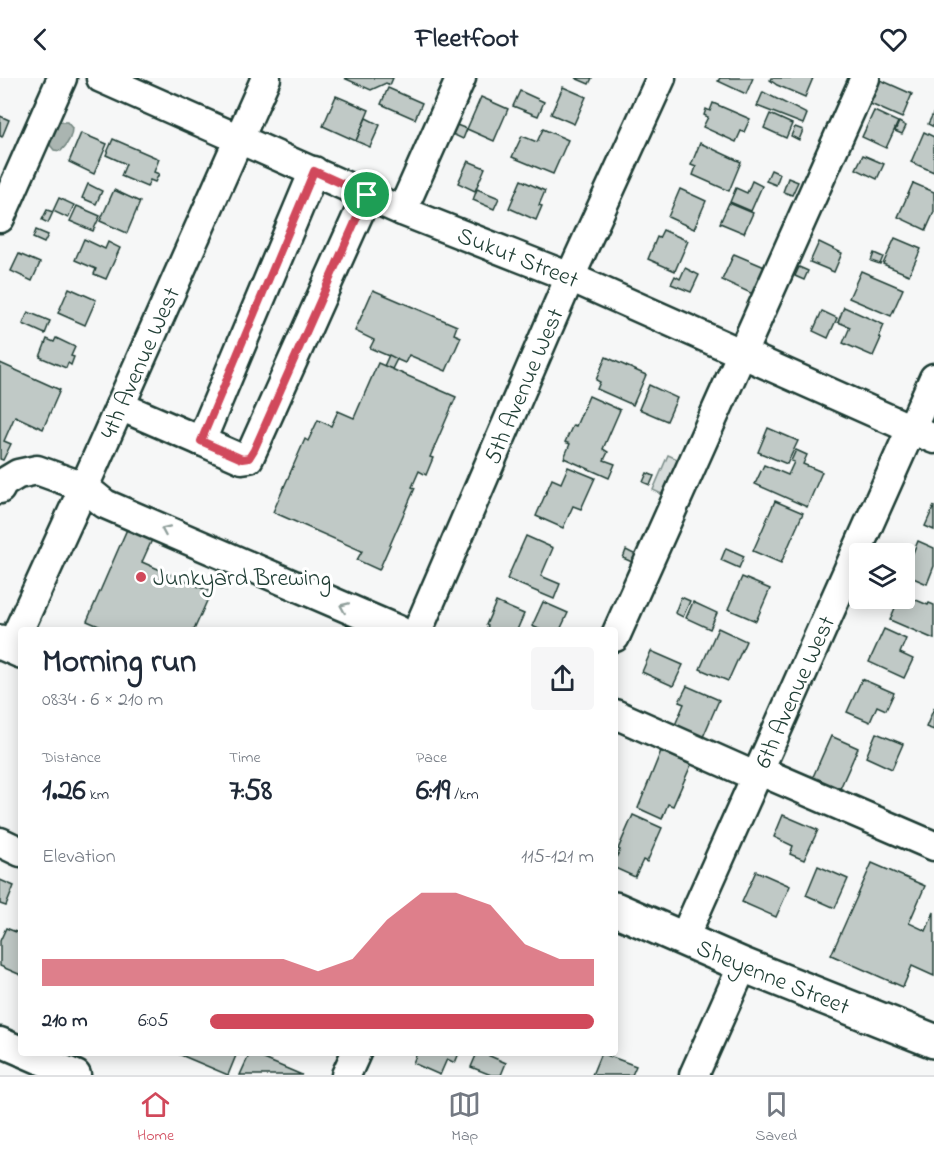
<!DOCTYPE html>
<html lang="en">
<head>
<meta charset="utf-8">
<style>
  body { margin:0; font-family:"Indie Flower",sans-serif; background:#f6f6f7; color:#1f2937; height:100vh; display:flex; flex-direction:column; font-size:22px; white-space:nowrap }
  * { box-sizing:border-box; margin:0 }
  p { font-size:20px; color:#747a83 }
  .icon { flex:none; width:33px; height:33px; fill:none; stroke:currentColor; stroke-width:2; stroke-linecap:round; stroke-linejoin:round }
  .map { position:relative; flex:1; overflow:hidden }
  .panel { position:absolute; left:18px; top:549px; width:600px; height:429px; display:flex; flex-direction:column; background:#fff; border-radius:6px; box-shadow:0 3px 15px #0003 }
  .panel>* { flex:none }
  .buttons { position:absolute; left:849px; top:465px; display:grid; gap:12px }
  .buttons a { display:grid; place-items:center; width:66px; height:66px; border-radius:6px; background:#fff; box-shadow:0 3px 15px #0003; font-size:30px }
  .pin { position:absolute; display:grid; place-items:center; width:51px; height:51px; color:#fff; margin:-26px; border:3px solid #fff; border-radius:50%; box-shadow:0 2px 6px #0007 }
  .round { display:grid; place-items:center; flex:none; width:63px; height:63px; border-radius:6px; background:#f6f6f7 }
  .overview { display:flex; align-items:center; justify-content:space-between; height:102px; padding:0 24px }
  h1 { font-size:33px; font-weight:700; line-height:45px }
  .stats { display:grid; grid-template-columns:repeat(3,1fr); gap:9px; height:102px; padding:6px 24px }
  .stats div { display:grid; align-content:center }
  .stats b { font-size:30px; font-weight:700 }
  .stats small { font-size:16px; font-weight:400 }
  .stats p { font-size:16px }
  .chart { height:168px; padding:12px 24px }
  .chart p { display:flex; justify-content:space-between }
  .chart svg { width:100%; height:108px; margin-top:6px; fill:#d1495b; opacity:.7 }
  ul { padding:0 24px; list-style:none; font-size:20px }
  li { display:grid; grid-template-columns:96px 72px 1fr; align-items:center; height:45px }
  li i { height:15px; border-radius:8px; background:#d1495b }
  header { display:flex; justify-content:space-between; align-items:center; height:78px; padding:0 24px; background:#fff; font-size:27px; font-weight:700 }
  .tab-bar { display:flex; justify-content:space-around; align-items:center; height:84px; border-top:2px solid #e0e1e3; background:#fff; font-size:16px; color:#747a83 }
  .tab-bar a { display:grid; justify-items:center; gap:3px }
  .tab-bar .selected { color:#d1495b }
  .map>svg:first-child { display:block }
</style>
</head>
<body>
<header><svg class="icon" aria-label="back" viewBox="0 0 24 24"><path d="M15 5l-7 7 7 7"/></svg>Fleetfoot<svg class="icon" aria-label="heart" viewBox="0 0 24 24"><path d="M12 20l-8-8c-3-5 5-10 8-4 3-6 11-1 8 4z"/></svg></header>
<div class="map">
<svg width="934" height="997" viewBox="0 0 934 997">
  <rect width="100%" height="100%" fill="#f6f7f7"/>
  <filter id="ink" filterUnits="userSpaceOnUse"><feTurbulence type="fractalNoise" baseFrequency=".0167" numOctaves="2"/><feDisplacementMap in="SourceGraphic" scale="12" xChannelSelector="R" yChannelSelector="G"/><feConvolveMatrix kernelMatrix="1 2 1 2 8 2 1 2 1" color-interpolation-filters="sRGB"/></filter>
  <g filter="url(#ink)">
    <path fill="#d6dcdb" stroke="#7a8c88" stroke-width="1.5" d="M668,377L684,384L668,419L653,412Z"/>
    <path fill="#aab5b1" stroke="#72857f" stroke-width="1.5" d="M60,44H67L72,50C72,59 68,66 61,73L54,72L50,67C50,58 53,51 60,44Z"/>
    <g fill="#c0c9c6" stroke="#1f3d34" stroke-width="1.5">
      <path d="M344,0H393L390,7L386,5L371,12Z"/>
      <path d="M575,0H592L589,6Z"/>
      <path d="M720,0H753L746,16L718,3Z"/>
      <path d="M771,0H813L805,19L777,7L770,2Z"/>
      <path d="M876,0L912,16L902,40L866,24Z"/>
      <path d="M563,9L586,19L574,46L551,36Z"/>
      <path d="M388,10L422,25L415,41L381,26Z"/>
      <path d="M520,13L544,24L538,38L513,28Z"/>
      <path d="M763,14L807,36L803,46L757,28Z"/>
      <path d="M336,18L369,32L356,63L323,48Z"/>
      <path d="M481,19L508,31L494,63L467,51Z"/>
      <path d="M713,25L750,41L744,54L741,53L736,64L703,49L708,39L704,37L706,31L710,33Z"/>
      <path d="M874,33L898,44L886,70L862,59Z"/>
      <path d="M934,34V49L928,46Z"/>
      <path d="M770,36L792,46L786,60L764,50Z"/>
      <path d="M0,38L9,42L2,59L0,58Z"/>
      <path d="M366,40L380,47L370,69L356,63Z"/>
      <path d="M899,44L906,48L902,56L895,53Z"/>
      <path d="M454,46L467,51L463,61L450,55Z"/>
      <path d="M795,49L803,52L799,62L791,58Z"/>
      <path d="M543,51L568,62L553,96L512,79L522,58L537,64Z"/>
      <path d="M924,54L934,59V94L911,84Z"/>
      <path d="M81,55L107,66L94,96L69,84Z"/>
      <path d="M113,61L159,81L154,94L159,96L155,104L150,102L147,109L121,98L126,86L106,77Z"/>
      <path d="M700,65L741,84L729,113L693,97L696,89L691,87Z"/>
      <path d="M863,77L884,86L877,101L856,91Z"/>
      <path d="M468,83L485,90L475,113L458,105Z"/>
      <path d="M771,92L780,96L776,107L766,103Z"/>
      <path d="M788,100L798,104L792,117L783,114Z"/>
      <path d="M521,102L545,113L539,127L542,128L536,142L509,130Z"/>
      <path d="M752,103L762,108L751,133L730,124L736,110L747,115Z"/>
      <path d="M913,105L934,114V134L926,152L898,139Z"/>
      <path d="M88,106L102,113L96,126L82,120Z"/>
      <path d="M477,111L499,120L494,131L473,122Z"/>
      <path d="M680,111L706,123L694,151L668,139Z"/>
      <path d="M114,112L140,124L127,155L100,143Z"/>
      <path d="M59,120L74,127L68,140L53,133Z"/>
      <path d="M729,125L753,135L744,155L720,145Z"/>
      <path d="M77,128L100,138L93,153L70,143Z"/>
      <path d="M47,132L53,134L48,145L42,142Z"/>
      <path d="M36,152L48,157L44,165L33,160Z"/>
      <path d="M663,152L688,163L675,193L648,181L657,159L659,160Z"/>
      <path d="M895,160L921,171L909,197L883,186Z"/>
      <path d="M84,161L105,171L108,164L120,170L106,201L94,196L96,191L75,182Z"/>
      <path d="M819,164L842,175L834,194L810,184Z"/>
      <path d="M874,175L883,179L880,186L871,183Z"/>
      <path d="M19,176L40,185L32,203L11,193Z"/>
      <path d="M734,176L767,190L755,217L722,202Z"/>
      <path d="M799,189L808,193L804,202L795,198Z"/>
      <path d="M685,190L699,197L691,214L671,206L675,198L680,201Z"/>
      <path d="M861,193L903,211L891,238L849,220Z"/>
      <path d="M69,210L96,222L85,247L58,235Z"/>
      <path d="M373,212L457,248L454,256L461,259L446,293L409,277L405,285L370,270L374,262L355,253Z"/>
      <path d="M844,229L884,247L879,259L881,260L873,278L843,265L850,249L838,244Z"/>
      <path d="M822,233L837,240L828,260L813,253Z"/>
      <path d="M28,234L50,243L45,256L23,246Z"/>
      <path d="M56,260L75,269L71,278L74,279L71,287L68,285L66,290L40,279L47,261L54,264Z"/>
      <path d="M389,277L397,281L392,291L384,288Z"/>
      <path d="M606,279L646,297L633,327L597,311L600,304L596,302Z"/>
      <path d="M0,285L60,312L43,351L15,338L4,363L11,366L3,382L0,381Z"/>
      <path d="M378,285L456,319L430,379L433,380L426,397L419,393L412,409L415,410L379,492L357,482L362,473L273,434L305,361L308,363L318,342L331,348L338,333L354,340Z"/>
      <path d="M649,307L677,320L667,343L639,331Z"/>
      <path d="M589,318L620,332L603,371L608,374L604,382L615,386L609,400L564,380L570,366L565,364L573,347L576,348Z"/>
      <path d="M768,350L798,363L787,386L758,374Z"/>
      <path d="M796,372L807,377L803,386L822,394L807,429L755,406L764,387L788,397L794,384L791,383Z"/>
      <path d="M568,389L595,400L581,431L573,428L563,450L536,438L552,401L561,405Z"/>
      <path d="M647,395L654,398L650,407L643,404Z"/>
      <path d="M775,423L803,435L781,485L753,473Z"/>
      <path d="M934,428V452L925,448Z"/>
      <path d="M131,442L156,453L142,484L211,514L194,552H108L87,543Z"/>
      <path d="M526,458L553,470L541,498L560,506L554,521L507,501Z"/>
      <path d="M918,463L934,470V488L927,506L904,496Z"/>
      <path d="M726,470L744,478L739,490L721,482Z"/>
      <path d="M626,472L636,477L632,484L623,480Z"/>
      <path d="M742,499L770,511L756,543L728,531Z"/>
      <path d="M904,517L928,527L929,525L934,527V561L890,542L899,520H904Z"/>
      <path d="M681,519L690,523L683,539L675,535Z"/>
      <path d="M496,524L524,536L517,552H486L488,548L486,547Z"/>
      <path d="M543,524L568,535L560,552H541L532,548Z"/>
      <path d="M693,524L717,535L710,551L686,540Z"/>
      <path d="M718,550L746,563L728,603L700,591Z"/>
      <path d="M884,551L906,561L900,575L913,581L904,600L869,584Z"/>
      <path d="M651,573L683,587L673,608L642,594Z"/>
      <path d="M862,601L894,615L886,632L877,628L870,644L847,634Z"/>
      <path d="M687,608L719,622L703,659L675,647L684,626L679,624Z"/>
      <path d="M934,630V652L926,649Z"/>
      <path d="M876,655L903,666L892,691L866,679Z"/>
      <path d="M831,658L858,670L839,713L812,701Z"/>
      <path d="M661,673L691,687L673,728L668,726L662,741L638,730Z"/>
      <path d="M633,737L662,750L647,784L643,782L635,799L615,790V782L620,772L618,771Z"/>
      <path d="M783,737L818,752L804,782L790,776L793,768L774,759Z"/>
      <path d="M872,785L925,808L909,845L926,853L934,834V898L912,888L903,909L831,877Z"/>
      <path d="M818,788L848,801L835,830L806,817Z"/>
      <path d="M756,793L790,808L776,839L742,824Z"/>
      <path d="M0,802L14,808L6,828L0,826Z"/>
      <path d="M6,850L21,856V897L0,888V863Z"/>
      <path d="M176,975H237L228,997Z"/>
      <path d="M250,975L302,997H240Z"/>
      <path d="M417,975H459L455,985L447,981L440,997L413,985Z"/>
      <path d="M477,975H483L506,985L501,997H491L471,989Z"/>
      <path d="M601,975L636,988L632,997H592Z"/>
    </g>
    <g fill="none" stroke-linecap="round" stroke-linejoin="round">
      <g stroke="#1f3d34" stroke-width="33">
        <g id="minor">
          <path id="s1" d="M101,0L402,133L570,199L934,361"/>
          <path d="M402,133L461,0"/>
          <path d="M0,140L62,0"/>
          <path d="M120,328L201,363L314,93"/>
          <path d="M201,363L242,381L249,380L367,117"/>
          <path d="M0,411L3,405L18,396L37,392L84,409L105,426L398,552"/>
          <path id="s2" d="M418,552L570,199L661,0"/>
          <path d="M615,559L865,0"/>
          <path id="s3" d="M11,569L84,409L266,0"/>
          <path d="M615,636L757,699"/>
          <path d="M760,693L934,768"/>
          <path d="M0,764L21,774"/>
          <path id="s4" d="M684,860L934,300"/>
          <path d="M0,964L21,973"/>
          <path d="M25,975L76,997"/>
          <path d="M346,997L356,975"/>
          <path d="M694,997L743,887"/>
        </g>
      </g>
      <g stroke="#1f3d34" stroke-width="38">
        <g id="major">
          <path d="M0,564L21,573"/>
          <path id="s5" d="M615,831L743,887L934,963"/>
        </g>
      </g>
      <use href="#minor" stroke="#fff" stroke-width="28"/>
      <use href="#major" stroke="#fff" stroke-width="33"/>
    </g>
    <defs><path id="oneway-chevron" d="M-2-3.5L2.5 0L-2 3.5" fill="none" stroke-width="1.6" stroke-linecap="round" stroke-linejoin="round" transform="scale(1.5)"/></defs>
    <g stroke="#8f9e9a">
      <use href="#oneway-chevron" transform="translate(165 452) rotate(-156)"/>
      <use href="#oneway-chevron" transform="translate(344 529) rotate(-157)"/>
    </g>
  </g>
  <g fill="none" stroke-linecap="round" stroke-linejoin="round" filter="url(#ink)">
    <g stroke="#fff" stroke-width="12">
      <path id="route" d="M314,93L367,117L254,372L249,380L242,381L201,363Z"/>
    </g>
    <use href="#route" stroke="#d1495b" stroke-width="8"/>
  </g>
  <circle fill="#d1495b" stroke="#fff" stroke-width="2" cx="141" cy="499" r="6"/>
  <g text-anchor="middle" stroke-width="6" stroke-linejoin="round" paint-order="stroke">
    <g font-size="24" fill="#1f3d34" stroke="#fff">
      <text dy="8" stroke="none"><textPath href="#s1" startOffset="454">Sukut Street</textPath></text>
      <text dy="8" stroke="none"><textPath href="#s3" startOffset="312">4th Avenue West</textPath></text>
      <text dy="8" stroke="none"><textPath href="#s2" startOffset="266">5th Avenue West</textPath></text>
      <text dy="8" stroke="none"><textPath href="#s4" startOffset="270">6th Avenue West</textPath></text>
      <text dy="8" stroke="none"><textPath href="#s5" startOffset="172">Sheyenne Street</textPath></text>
    </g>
    <g font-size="24" fill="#1f3d34" stroke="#fff" text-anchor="start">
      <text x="153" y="507">Junkyard Brewing</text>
    </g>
  </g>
</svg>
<div class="buttons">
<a><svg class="icon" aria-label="layers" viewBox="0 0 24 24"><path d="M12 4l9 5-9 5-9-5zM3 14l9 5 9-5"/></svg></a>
</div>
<div class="pin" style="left:367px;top:117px;background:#1e9e55"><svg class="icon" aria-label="arrive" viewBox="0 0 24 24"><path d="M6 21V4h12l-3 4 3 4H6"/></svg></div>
<section class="panel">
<div class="overview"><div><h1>Morning run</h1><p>08:34 · 6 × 210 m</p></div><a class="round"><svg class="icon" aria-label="share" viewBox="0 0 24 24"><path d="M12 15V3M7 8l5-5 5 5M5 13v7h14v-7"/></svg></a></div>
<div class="stats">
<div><p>Distance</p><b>1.26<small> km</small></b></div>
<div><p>Time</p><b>7:58</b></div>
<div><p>Pace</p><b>6:19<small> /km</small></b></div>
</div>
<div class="chart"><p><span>Elevation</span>115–121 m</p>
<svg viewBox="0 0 160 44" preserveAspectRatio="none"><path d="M0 44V33L10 33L20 33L30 33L40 33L50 33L60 33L70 33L80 38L90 33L100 17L110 6L120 6L130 11L140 27L150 33L160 33V44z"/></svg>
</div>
<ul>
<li><b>210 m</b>6:05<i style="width:100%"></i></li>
</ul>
</section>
</div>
<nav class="tab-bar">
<a class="selected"><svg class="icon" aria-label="home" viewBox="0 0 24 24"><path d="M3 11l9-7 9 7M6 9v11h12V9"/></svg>Home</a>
<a><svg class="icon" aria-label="map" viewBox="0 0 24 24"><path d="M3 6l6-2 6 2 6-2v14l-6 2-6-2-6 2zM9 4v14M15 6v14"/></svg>Map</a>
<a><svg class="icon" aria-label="saved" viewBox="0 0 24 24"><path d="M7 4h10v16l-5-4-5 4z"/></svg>Saved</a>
</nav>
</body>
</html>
